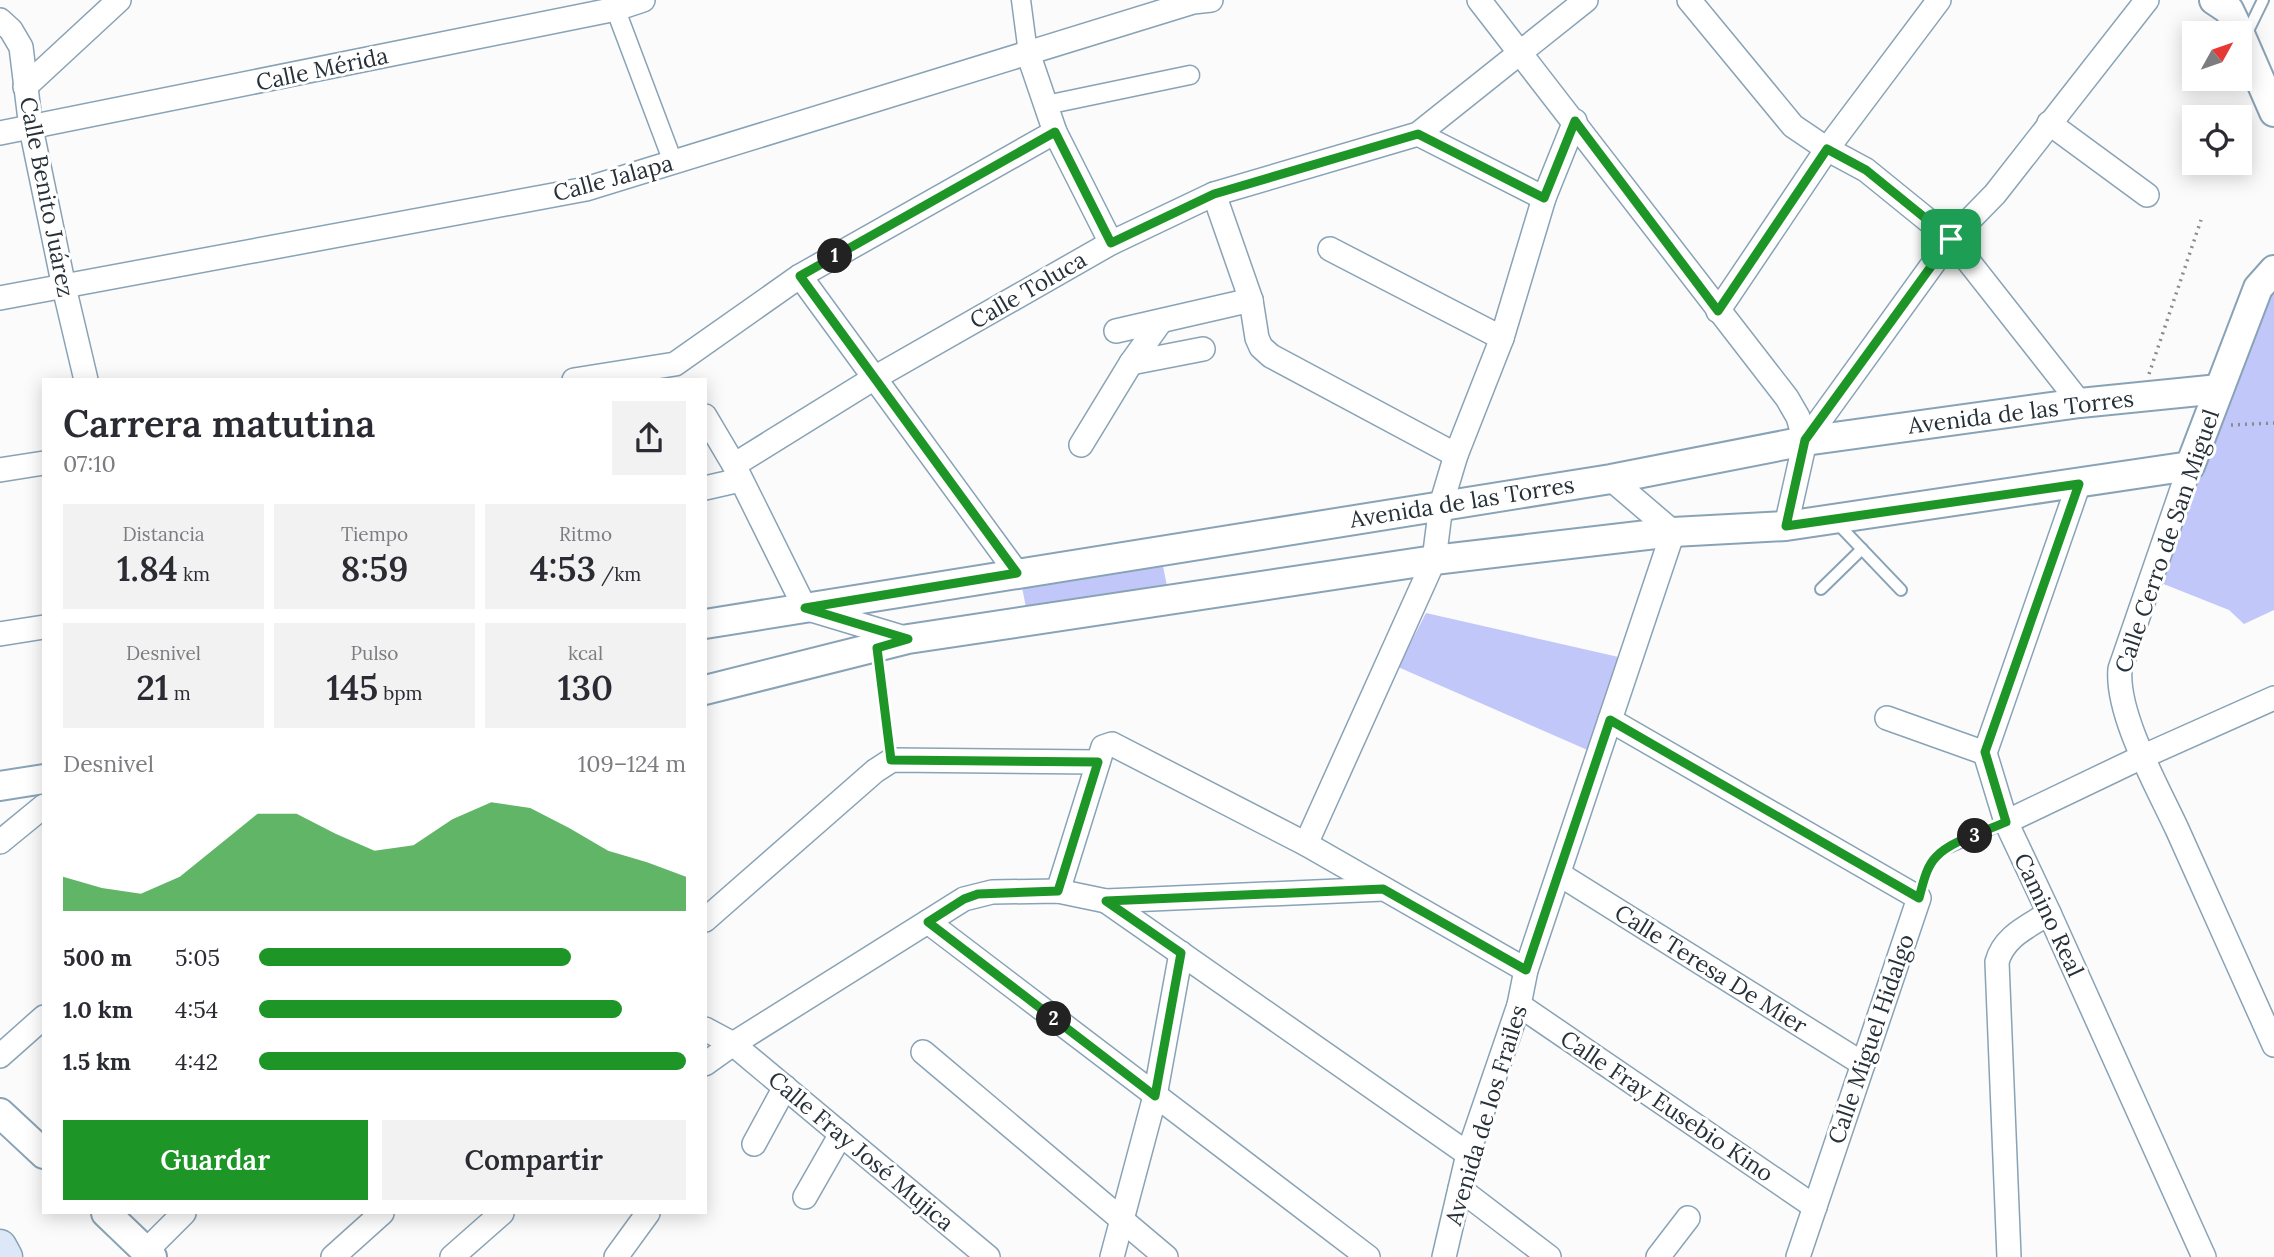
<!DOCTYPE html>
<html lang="es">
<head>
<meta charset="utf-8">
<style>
  body { margin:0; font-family:Lora,serif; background:#f2f2f3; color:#2b2b33; height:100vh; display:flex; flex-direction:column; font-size:26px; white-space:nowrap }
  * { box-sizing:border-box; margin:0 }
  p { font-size:23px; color:#7c7c81 }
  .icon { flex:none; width:38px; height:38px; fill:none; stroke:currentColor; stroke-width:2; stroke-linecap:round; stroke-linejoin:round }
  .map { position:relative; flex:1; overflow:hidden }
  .drawer { position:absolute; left:42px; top:378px; width:665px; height:836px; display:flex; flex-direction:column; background:#fff; border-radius:0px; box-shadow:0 4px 18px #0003 }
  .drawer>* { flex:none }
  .needle { width:46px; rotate:50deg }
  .controls { position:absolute; left:2182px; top:21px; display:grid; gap:14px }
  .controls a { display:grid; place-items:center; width:70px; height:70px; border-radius:0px; background:#fff; box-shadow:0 4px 18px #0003; font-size:35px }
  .pin { position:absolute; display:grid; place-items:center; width:60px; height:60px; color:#fff; margin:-30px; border-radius:14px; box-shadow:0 4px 10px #0006 }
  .km { position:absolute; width:35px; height:35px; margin:-18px; border-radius:50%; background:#222; color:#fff; font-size:19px; line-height:35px; text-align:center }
  .round { display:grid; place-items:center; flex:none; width:74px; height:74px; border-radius:0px; background:#f2f2f3 }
  .summary { display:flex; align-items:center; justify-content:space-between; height:119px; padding:0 21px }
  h1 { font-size:38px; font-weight:600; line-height:52px }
  .figures { display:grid; grid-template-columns:repeat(3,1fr); gap:10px; height:119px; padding:7px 21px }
  .figures div { display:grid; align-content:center; border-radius:0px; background:#f2f2f3; text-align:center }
  .figures b { font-size:35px; font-weight:600 }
  .figures small { font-size:19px; font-weight:400 }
  .figures p { font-size:19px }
  .chart { height:196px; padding:14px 21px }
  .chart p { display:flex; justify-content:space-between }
  .chart svg { width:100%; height:126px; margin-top:7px; fill:#1d9627; opacity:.7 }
  .cta { display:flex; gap:14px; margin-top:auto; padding:14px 21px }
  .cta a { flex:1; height:80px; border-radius:0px; background:#1d9627; color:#fff; font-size:28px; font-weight:600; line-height:80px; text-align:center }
  .cta a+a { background:#f2f2f3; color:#2b2b33 }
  ul { padding:0 21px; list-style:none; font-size:23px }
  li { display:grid; grid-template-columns:112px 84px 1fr; align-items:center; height:52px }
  li i { height:18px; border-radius:9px; background:#1d9627 }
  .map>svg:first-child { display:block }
</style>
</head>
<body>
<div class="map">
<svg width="2274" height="1257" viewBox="0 0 2274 1257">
  <rect width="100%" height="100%" fill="#fbfbfb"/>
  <g fill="#c1c8f9">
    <path d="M2274,270V610L2244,624L2229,610L2151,579Z"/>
    <path d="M1160,551L1171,606L1031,633L1020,577Z"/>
    <path d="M1426,613L1623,658L1592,752L1398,667Z"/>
  </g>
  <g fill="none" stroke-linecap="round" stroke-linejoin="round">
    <g stroke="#89a3b6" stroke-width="14">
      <g id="service">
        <path d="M2246,35L2263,0"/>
        <path d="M1836,522L1901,590"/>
        <path d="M1821,589L1862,549"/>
        <path d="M1949,847L2006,822"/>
      </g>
    </g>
    <g stroke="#89a3b6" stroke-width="21">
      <g id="pedestrian">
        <path d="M612,0L673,162"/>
        <path d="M1021,0L1028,53"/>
        <path d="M1046,105L1190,75"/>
      </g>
    </g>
    <g stroke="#89a3b6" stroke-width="26">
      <g id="minor">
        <path d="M1479,0L1787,398L1798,417L1805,441L1786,526"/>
        <path d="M1689,0L1793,126L1827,149L1866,170L1951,239L2080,403"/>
        <path d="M0,20L11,30L21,47L31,128L64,287L86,380"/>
        <path d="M1028,53L1055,132L1111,243"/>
        <path d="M25,87L119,0"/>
        <path d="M2049,123L2147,195"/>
        <path d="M0,133L616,9L643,0"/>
        <path d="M1418,134L1544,198"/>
        <path d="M1214,194L1251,300L1257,338L1261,347L1271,356L1456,455"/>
        <path d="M1330,249L1502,338"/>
        <path d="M800,276L1017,573"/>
        <path d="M0,298L586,189L1193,2L1211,0"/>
        <path d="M1718,311L1827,149L1939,0"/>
        <path d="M1116,331L1251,300"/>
        <path d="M1131,363L1203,349"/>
        <path d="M574,380L675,364L800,276L1055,132"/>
        <path d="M705,416L734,465L805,608L908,639"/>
        <path d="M1805,441L1951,239L1995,194L2147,0"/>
        <path d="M1081,445L1131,363L1161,321"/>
        <path d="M734,465L876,377L1111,243L1214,194L1418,134L1586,0"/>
        <path d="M2190,466L2120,669C2116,714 2157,786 2177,829C2209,901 2242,973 2274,1045"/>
        <path d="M0,470L44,463"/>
        <path d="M2079,483L1985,753L2006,822L2049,913L2204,1257"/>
        <path d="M705,488L740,480"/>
        <path d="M0,634L44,627"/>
        <path d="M1887,718L1985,753"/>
        <path d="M1610,720L1919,898L1798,1257"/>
        <path d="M2006,822L2144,756L2274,698"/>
        <path d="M0,842L44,806"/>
        <path d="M1306,844L1434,560L1441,505L1456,455L1502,338L1544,198L1575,121"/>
        <path d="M1559,874L1863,1064"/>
        <path d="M1058,891L1103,747L1112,744L1306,844L1526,970"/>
        <path d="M1106,901L1468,1154"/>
        <path d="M705,920L875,771L892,760L1098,762"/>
        <path d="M928,922L1368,1257"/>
        <path d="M1519,1005L1815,1207"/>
        <path d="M705,1029L733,1044L988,1257"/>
        <path d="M923,1052L1166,1257"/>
        <path d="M0,1056L44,1017"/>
        <path d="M705,1064L733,1044L964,899L992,892L1058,891L1106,901L1383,889"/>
        <path d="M754,1144L785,1087"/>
        <path d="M1460,1189L1549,1257"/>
        <path d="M805,1197L841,1134"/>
        <path d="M146,1251L184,1213"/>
        <path d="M333,1257L382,1213"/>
        <path d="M452,1257L502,1213"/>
        <path d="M616,1257L648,1213"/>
        <path d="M1112,1257L1155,1096L1181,953"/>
        <path d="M1444,1257L1468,1154L1519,1005L1526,970L1673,532L1611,479"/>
        <path d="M1658,1257L1688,1218"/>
        <path d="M2009,1257L1997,962C2004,936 2028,927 2049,913"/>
      </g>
    </g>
    <g stroke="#89a3b6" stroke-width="32">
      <g id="tertiary">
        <path d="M2214,0L2229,10L2240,33"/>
        <path d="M2240,34L2274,112"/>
        <path d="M705,624L1611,479L1805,441L2080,403L2219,389"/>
        <path d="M705,690L908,639L1434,560L1673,532L1786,526L2190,466L2258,288L2274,270"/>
        <path d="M0,786L44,779"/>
        <path d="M0,1113L44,1154"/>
        <path d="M106,1213L152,1257"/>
      </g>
    </g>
    <g stroke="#89a3b6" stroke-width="35">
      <path id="secondary" d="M0,1246L6,1257"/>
    </g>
    <g stroke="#878c91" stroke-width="3.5" stroke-dasharray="2 5" stroke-linecap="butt">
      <path d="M2149,374L2201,220"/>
      <path d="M2231,425L2274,423"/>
      <path d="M880,668L889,740"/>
      <path d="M1926,877L1936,856"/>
    </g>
    <use href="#service" stroke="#fff" stroke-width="10"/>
    <use href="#pedestrian" stroke="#fff" stroke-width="18"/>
    <use href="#minor" stroke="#fff" stroke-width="23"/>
    <use href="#tertiary" stroke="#fff" stroke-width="28"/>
    <use href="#secondary" stroke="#dce7f8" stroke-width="32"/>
  </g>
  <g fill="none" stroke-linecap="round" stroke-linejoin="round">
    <g stroke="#fff" stroke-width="14">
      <path id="route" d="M1575,121L1718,311L1827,149L1866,170L1951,239L1805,440L1786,526L2079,484L1985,752L2006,822C1986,831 1950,841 1936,857C1926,867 1923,884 1919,898L1610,720L1526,970L1383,889L1106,901L1181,953L1155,1096L928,922L964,899L978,894L1058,891L1098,762L891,760L877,648L908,639L805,608L1017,573L800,276L1055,132L1111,243L1214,194L1418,134L1544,198Z"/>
    </g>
    <use href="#route" stroke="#1d9627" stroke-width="9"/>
  </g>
  <g text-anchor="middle" stroke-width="6" stroke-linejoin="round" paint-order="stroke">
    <g font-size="23" fill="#273139" stroke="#fff">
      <text transform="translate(322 69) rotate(-12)" y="8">Calle Mérida</text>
      <text transform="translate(613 178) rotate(-15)" y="8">Calle Jalapa</text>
      <text transform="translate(47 197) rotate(79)" y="8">Calle Benito Juárez</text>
      <text transform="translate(1028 290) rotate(-30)" y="8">Calle Toluca</text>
      <text transform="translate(2021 412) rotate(-7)" y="8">Avenida de las Torres</text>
      <text transform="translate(1462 502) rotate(-9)" y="8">Avenida de las Torres</text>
      <text transform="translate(2167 541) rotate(-71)" y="8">Calle Cerro de San Miguel</text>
      <text transform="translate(2049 915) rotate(65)" y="8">Camino Real</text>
      <text transform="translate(1711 969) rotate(32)" y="8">Calle Teresa De Mier</text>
      <text transform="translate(1871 1039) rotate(-71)" y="8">Calle Miguel Hidalgo</text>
      <text transform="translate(1667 1106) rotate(34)" y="8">Calle Fray Eusebio Kino</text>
      <text transform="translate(1486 1115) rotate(-73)" y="8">Avenida de los Frailes</text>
      <text transform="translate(861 1151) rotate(40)" y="8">Calle Fray José Mujica</text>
    </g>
  </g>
</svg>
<div class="controls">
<a><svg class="needle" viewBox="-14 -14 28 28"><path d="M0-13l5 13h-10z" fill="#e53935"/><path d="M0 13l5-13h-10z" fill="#7c7c81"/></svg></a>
<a><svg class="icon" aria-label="locate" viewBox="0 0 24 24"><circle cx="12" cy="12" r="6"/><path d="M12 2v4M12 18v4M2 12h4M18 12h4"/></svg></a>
</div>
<div class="pin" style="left:1951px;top:239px;background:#1e9e55"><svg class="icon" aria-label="arrive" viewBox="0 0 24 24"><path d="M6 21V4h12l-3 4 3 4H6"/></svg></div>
<b class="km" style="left:835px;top:256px">1</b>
<b class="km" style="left:1054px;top:1019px">2</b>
<b class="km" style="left:1975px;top:836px">3</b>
<section class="drawer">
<div class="summary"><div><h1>Carrera matutina</h1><p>07:10</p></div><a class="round"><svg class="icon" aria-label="share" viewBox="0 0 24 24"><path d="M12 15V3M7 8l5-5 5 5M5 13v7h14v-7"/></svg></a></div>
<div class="figures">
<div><p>Distancia</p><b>1.84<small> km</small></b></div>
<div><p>Tiempo</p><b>8:59</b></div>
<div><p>Ritmo</p><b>4:53<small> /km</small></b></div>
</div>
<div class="figures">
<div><p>Desnivel</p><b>21<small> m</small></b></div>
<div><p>Pulso</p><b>145<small> bpm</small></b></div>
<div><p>kcal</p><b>130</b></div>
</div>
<div class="chart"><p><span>Desnivel</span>109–124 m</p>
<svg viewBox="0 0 160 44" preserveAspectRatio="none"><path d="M0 44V32L10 36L20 38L30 32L40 21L50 10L60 10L70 17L80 23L90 21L100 12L110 6L120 8L130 15L140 23L150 27L160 32V44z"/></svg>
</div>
<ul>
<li><b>500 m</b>5:05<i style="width:73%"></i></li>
<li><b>1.0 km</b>4:54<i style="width:85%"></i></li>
<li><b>1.5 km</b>4:42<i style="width:100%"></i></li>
</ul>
<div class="cta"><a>Guardar</a><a>Compartir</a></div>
</section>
</div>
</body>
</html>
